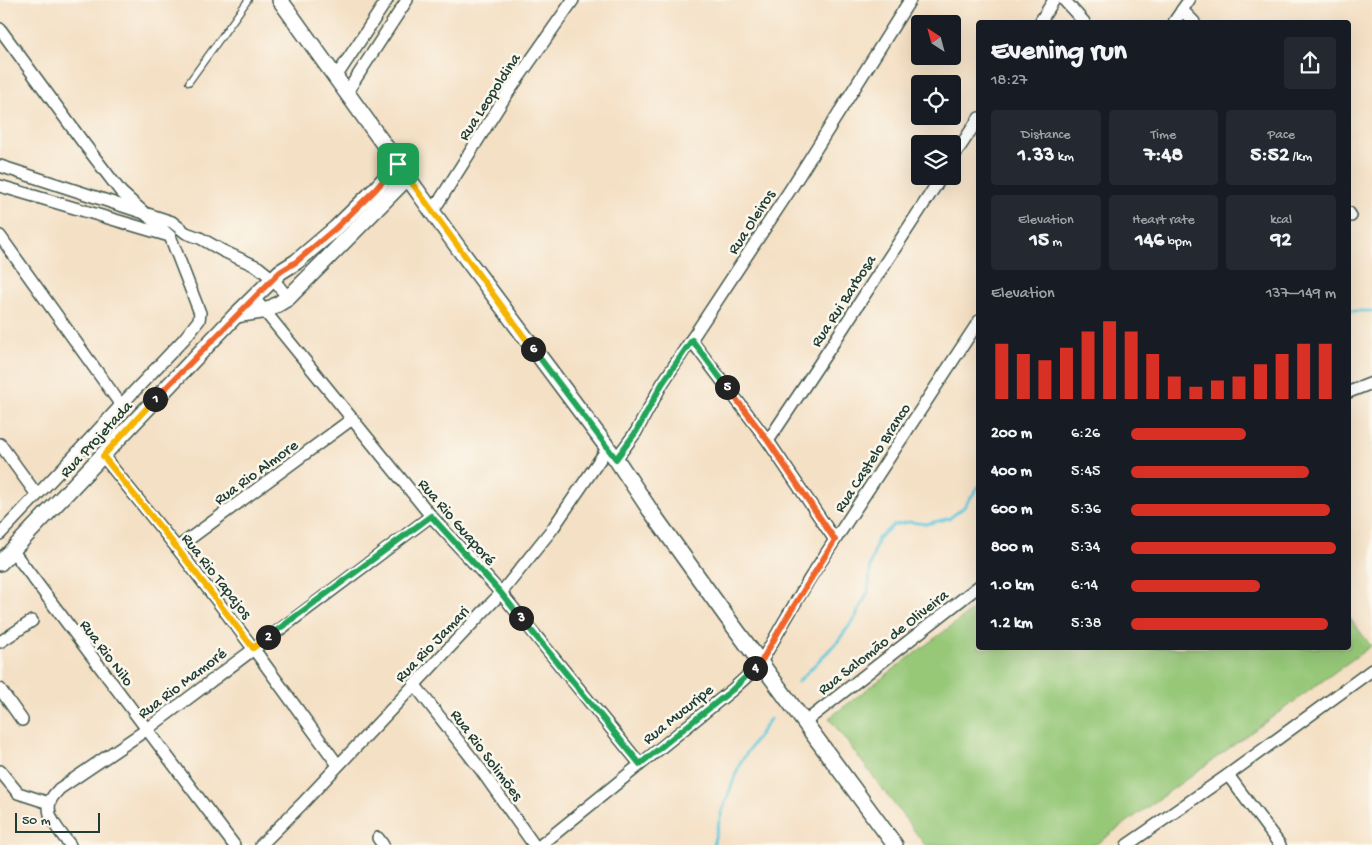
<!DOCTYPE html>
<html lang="en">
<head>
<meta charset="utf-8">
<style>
  body { margin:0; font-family:"Gochi Hand",sans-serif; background:#242831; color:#f1f3f6; height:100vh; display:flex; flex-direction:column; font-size:19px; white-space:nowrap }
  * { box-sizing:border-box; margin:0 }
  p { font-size:16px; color:#9ea1a6 }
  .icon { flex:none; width:28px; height:28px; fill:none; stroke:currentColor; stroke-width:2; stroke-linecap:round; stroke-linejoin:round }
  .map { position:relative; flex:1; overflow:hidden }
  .details { position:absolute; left:976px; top:20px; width:375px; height:630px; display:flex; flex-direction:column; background:#171b24; border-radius:5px; box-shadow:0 5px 20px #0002 }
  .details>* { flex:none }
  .needle { width:32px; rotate:324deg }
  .buttons { position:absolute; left:911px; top:15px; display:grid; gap:10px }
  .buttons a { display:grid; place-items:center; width:50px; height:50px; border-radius:5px; background:#171b24; box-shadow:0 5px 20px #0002; font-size:25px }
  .scale { position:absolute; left:15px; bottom:12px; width:85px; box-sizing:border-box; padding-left:5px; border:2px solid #1f3d34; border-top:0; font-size:14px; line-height:18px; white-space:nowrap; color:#1f3d34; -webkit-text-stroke:4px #fbf7ec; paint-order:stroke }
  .pin { position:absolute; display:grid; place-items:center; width:42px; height:42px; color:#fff; margin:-21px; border-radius:10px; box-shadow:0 2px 8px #0006 }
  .km { position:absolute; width:25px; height:25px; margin:-12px; border-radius:50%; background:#222; color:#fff; font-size:14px; line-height:25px; text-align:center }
  .round { display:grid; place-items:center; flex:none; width:52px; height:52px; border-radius:5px; background:#242831 }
  .headline { display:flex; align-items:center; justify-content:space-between; height:85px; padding:0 15px }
  h1 { font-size:28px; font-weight:700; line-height:38px }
  .figures { display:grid; grid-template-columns:repeat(3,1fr); gap:8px; height:85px; padding:5px 15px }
  .figures div { display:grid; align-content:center; border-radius:5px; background:#242831; text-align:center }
  .figures b { font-size:21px; font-weight:700 }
  .figures small { font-size:14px; font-weight:400 }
  .figures p { font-size:14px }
  .chart { height:140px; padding:10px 15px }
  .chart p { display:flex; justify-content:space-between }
  .chart svg { width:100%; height:90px; margin-top:5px; stroke:#d93025; stroke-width:6 }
  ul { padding:0 15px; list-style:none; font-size:16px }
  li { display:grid; grid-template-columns:80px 60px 1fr; align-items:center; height:38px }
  li i { height:12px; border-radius:6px; background:#d93025 }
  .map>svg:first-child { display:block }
</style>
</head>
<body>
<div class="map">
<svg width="1372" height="845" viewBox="0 0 1372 845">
  <rect width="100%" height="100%" fill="#fbf7ec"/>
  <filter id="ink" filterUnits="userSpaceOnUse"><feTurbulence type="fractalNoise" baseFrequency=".02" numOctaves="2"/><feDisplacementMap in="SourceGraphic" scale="10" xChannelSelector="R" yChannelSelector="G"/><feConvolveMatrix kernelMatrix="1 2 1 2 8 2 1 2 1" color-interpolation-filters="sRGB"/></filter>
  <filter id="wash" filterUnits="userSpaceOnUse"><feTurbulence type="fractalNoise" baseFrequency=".0096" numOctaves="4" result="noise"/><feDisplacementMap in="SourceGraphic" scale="20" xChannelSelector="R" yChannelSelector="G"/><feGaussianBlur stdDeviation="1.12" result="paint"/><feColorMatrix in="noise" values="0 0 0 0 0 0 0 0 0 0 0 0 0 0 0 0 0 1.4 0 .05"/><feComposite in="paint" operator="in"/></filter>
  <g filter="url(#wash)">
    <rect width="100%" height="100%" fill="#f4e0c5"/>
    <path fill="#96c878" stroke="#5a8256" d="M979,605V648H1349V617L1371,646L1095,845H925L829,718Z"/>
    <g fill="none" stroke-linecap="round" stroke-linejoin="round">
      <g stroke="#5ec6da" stroke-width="3">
        <path d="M1349,311H1372"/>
        <path d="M798,682L838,641L855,618L868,592L871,563L878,538L894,525L909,522L926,524L950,518L964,507L979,486"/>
        <path d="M713,845L722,811L740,763L770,719"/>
      </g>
    </g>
  </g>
  <g filter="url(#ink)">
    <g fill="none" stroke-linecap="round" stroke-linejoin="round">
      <g stroke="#3f554a" stroke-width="8">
        <path id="service" d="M189,82L248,0"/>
      </g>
      <g stroke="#3f554a" stroke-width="14">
        <g id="minor">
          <path d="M1064,0L1084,22"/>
          <path d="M1182,10L1194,22"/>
          <path d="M1040,22L1054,0"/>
          <path d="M1174,22L1189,0"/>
          <path d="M0,29L82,141L121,192L170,236L200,313L199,320L184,339L121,405L75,455L0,534"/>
          <path d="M336,77L387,0"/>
          <path d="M347,92L407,0"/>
          <path d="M952,159L979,118"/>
          <path d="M0,166L172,222L186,233L200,238L223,251L258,267L273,279L288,298"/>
          <path d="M0,186L166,235"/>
          <path d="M433,211L505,97L573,0"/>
          <path d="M1349,213L1351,216"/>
          <path d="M0,236L121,405"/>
          <path d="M254,298L431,516L501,593L640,764"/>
          <path d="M691,340L768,441L835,540"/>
          <path d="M1349,392L1372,383"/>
          <path d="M768,441L832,345L942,176"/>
          <path d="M0,444L37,495"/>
          <path d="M103,456L177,548L253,648L338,765"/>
          <path d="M616,459L636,432L662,384L790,190L910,0"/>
          <path d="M177,548L352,419"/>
          <path d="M12,550L234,845"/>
          <path d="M0,642L32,621"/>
          <path d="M414,684L481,770L534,845"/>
          <path d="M0,689L22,720"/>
          <path d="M805,722L979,586"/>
          <path d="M0,771L18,793L49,803"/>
          <path d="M1228,775L1280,845"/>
          <path d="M378,838L383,845"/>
          <path d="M70,845C62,834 45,817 50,802C51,797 56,793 59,789L146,730L431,516"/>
          <path d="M261,845L302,804L501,593L553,528L607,449"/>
          <path d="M541,845L732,690L753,671L761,662L784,622L810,578L979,321"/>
          <path d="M1127,845L1228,775L1372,670"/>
        </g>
      </g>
      <g stroke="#3f554a" stroke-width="18">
        <g id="tertiary">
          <path d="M280,0L457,246L616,459L650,510L726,616L895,845"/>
          <path d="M236,315L268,310L288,298L408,177"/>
          <path d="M0,563L236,315L280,272L296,262L336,228L375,190L398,164"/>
        </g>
      </g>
      <use href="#service" stroke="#fff" stroke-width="5.5"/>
      <use href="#minor" stroke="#fff" stroke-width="11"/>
      <use href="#tertiary" stroke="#fff" stroke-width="15"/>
    </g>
  </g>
  <g fill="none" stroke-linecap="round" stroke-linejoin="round" filter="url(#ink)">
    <g stroke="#fff" stroke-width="10">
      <path id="split-1" d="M155,399L254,298L280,272L296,262L336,228L375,190L398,164"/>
    </g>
    <g stroke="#fff" stroke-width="10">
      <path id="split-2" d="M155,399L103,456L177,548L253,648L268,637"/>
    </g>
    <g stroke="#fff" stroke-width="10">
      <path id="split-3" d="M268,637L431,516L501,593L521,618"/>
    </g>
    <g stroke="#fff" stroke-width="10">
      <path id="split-4" d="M521,618L640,764L732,690L755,668"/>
    </g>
    <g stroke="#fff" stroke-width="10">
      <path id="split-5" d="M727,387L768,441L835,540L784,622L761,662L755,668"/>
    </g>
    <g stroke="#fff" stroke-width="10">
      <path id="split-6" d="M533,349L616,459L636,432L662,384L692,340L727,387"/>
    </g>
    <g stroke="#fff" stroke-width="10">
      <path id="split-7" d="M398,164L533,349"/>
    </g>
    <use href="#split-1" stroke="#f0652b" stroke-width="6"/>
    <use href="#split-2" stroke="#f5b400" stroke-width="6"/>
    <use href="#split-3" stroke="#22a559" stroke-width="6"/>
    <use href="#split-4" stroke="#22a559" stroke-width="6"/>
    <use href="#split-5" stroke="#f0652b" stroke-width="6"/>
    <use href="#split-6" stroke="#22a559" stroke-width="6"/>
    <use href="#split-7" stroke="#f5b400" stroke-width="6"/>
  </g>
  <g text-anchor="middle" stroke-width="5" stroke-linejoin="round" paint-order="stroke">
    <g font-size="16" fill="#1f3d34" stroke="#fbf7ec">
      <text transform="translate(488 96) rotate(-57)" y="6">Rua Leopoldina</text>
      <text transform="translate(750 221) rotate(-57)" y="6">Rua Oleiros</text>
      <text transform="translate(842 300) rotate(-57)" y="6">Rua Rui Barbosa</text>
      <text transform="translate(95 438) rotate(-47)" y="6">Rua Projetada</text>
      <text transform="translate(871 457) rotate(-57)" y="6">Rua Castelo Branco</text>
      <text transform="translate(255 471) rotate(-36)" y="6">Rua Rio Almore</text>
      <text transform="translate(458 521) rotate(49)" y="6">Rua Rio Guaporé</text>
      <text transform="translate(218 575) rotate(52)" y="6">Rua Rio Tapajos</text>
      <text transform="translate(882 641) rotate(-38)" y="6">Rua Salomão de Oliveira</text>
      <text transform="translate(431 643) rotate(-46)" y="6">Rua Rio Jamari</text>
      <text transform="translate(108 652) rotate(53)" y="6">Rua Rio Nilo</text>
      <text transform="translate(181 682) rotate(-37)" y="6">Rua Rio Mamoré</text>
      <text transform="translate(677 713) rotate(-39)" y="6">Rua Mucuripe</text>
      <text transform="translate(488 754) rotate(53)" y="6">Rua Rio Solimões</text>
    </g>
  </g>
</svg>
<div class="buttons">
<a><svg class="needle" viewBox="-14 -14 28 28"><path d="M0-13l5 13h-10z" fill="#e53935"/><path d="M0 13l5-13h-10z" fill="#9ea1a6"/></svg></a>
<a><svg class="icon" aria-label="locate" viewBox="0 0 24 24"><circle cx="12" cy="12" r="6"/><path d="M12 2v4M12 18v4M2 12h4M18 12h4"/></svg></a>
<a><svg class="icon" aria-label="layers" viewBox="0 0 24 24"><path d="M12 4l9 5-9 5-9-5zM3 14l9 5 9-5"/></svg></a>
</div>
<div class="scale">50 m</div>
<div class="pin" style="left:398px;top:164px;background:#1e9e55"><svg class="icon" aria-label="arrive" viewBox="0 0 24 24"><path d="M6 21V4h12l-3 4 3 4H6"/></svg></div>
<b class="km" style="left:155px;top:399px">1</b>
<b class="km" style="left:268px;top:637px">2</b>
<b class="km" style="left:521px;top:618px">3</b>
<b class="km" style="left:755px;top:668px">4</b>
<b class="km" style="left:727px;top:387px">5</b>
<b class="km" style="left:533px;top:349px">6</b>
<section class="details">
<div class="headline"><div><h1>Evening run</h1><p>18:27</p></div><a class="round"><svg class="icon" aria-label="share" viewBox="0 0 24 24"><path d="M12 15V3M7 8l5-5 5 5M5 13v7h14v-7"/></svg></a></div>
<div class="figures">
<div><p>Distance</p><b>1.33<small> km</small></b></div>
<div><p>Time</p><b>7:48</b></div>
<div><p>Pace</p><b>5:52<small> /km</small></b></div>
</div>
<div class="figures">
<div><p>Elevation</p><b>15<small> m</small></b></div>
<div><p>Heart rate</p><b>146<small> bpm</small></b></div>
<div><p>kcal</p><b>92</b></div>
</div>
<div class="chart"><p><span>Elevation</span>137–149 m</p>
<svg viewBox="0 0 160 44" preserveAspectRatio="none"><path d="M5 44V17M15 44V22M25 44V25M35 44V19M45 44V11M55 44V6M65 44V11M75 44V22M85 44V33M95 44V38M105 44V35M115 44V33M125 44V27M135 44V22M145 44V17M155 44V17"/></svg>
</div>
<ul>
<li><b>200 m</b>6:26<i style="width:56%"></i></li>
<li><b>400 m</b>5:45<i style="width:87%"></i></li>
<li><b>600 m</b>5:36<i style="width:97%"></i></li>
<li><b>800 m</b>5:34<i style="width:100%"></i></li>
<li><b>1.0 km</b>6:14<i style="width:63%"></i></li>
<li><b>1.2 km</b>5:38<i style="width:96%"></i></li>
</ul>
</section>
</div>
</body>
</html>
